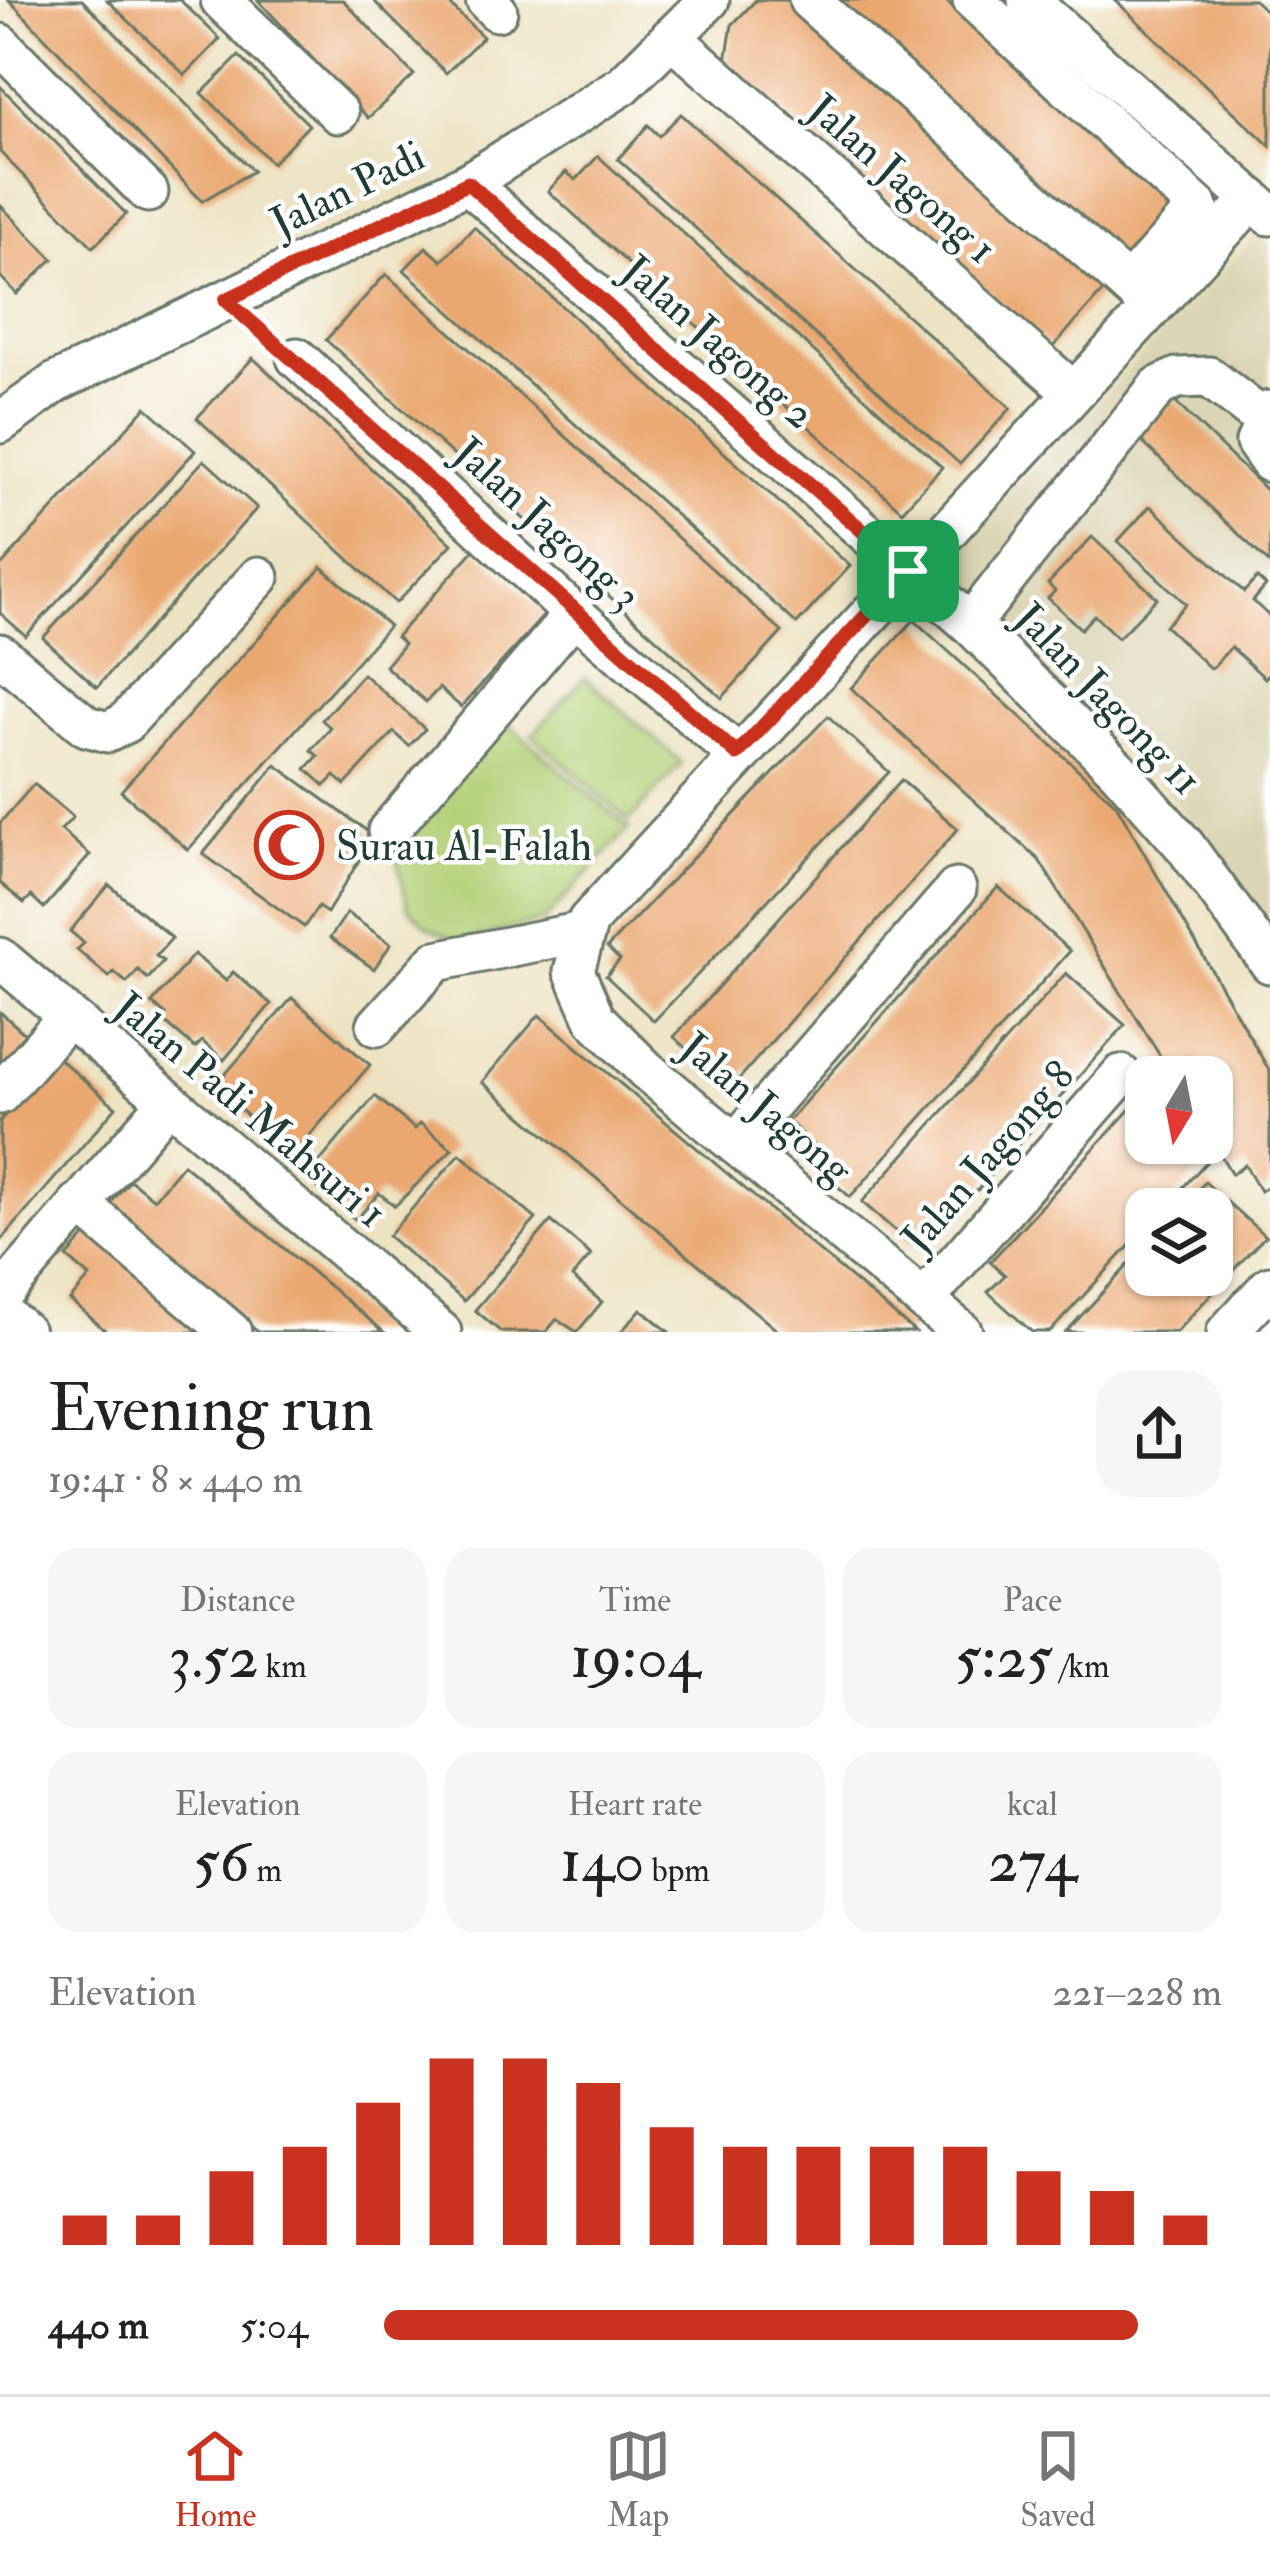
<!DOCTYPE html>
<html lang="en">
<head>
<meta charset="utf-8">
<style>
  body { margin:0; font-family:"IM FELL Double Pica",serif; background:#f6f6f6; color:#222; height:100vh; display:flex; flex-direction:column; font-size:45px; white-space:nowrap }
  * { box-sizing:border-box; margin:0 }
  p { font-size:39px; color:#767676 }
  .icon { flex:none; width:66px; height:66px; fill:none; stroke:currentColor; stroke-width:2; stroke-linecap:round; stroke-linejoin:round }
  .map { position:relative; height:1332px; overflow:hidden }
  .details { display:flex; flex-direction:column; background:#fff; flex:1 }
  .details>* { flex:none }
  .needle { width:78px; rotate:190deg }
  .tools { position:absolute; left:1125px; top:1056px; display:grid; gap:24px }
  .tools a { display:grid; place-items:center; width:108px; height:108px; border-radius:24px; background:#fff; box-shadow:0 3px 9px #0004; font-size:60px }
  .pin { position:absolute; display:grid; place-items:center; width:102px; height:102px; color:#fff; margin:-51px; border-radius:24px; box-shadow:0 6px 18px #0006 }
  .round { display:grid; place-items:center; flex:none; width:126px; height:126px; border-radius:36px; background:#f6f6f6 }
  .head { display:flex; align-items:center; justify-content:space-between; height:204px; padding:0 48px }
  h1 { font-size:66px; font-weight:600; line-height:90px }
  .figures { display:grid; grid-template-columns:repeat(3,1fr); gap:18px; height:204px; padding:12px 48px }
  .figures div { display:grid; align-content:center; border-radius:30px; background:#f6f6f6; text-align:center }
  .figures b { font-size:60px; font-weight:600 }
  .figures small { font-size:33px; font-weight:400 }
  .figures p { font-size:33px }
  .chart { height:336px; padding:24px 48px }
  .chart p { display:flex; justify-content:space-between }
  .chart svg { width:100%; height:216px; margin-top:12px; stroke:#c8321e; stroke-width:6 }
  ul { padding:0 48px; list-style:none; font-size:39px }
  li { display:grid; grid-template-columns:192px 144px 1fr; align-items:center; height:90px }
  li i { height:30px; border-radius:15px; background:#c8321e }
  .dock { display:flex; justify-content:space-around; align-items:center; height:168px; border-top:3px solid #e0e0e0; background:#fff; font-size:33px; color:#767676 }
  .dock a { display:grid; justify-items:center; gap:6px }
  .dock .current { color:#c8321e }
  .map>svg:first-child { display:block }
</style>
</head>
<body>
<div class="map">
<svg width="1270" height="1332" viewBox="0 0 1270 1332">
  <rect width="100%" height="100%" fill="#fff"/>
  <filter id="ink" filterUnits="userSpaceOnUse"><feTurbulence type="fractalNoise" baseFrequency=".00833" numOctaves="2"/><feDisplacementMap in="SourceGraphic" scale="24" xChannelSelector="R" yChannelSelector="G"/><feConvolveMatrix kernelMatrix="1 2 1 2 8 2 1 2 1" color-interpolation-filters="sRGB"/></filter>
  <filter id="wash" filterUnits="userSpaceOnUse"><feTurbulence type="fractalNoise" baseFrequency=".004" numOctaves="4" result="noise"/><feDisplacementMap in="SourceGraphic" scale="48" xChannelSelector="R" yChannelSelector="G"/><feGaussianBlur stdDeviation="2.7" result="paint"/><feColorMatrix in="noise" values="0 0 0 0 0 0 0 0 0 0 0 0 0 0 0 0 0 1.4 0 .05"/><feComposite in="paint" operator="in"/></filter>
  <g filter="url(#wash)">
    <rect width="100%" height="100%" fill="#ede2c2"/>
    <path fill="#dbd5b5" d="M1259,233L1270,244V938L1158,777L946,558Z"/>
    <g fill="#b3d077" stroke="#698656" stroke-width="3">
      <path d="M585,677L682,763L629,821L532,735Z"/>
      <path d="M503,720L629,828L544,921L459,941L428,927L408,907L396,856Z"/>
    </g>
    <g id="blocks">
      <g fill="#eaa770">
        <path d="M9,0H82L253,171L202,201Z"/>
        <path d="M107,0H180L220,39L185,75Z"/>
        <path d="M258,0H343L414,75L368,118Z"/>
        <path d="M373,0H445L483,37L446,73Z"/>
        <path d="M756,0H789L1113,280L1052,348L726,61L732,25Z"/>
        <path d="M824,0H945L1186,208L1131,276Z"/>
        <path d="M1115,0H1254L1270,15V146Z"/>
        <path d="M239,56L309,125L272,163L202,93Z"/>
        <path d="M0,86L126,214L93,247L0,152Z"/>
        <path d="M681,114L1011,408L960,464L618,159L648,125L659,136Z"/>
        <path d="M598,156L942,467L902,511L548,191L566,172L576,180Z"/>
        <path d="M0,205L53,259L17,294L0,276Z"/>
        <path d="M474,227L850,566L797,624L404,270L426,247L442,261Z"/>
        <path d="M386,274L782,632L722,698L326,340Z"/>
        <path d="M253,358L452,544L396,603L197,418Z"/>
        <path d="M1173,400L1270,494V564L1137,437Z"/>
        <path d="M146,407L195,451L26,636L0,613V567Z"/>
        <path d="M204,460L257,508L97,687L43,638Z"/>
        <path d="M1150,506L1244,592L1257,578L1266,586L1253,601L1270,617V672L1265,678L1231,647L1211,669L1165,626L1186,604L1118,541Z"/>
        <path d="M1092,537L1157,598L1118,638L1094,615L1081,629L1048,598L1055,591L1048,584Z"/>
        <path d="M475,549L546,613L461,707L439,688L426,702L385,666L404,644L396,637Z"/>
        <path d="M322,567L389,626L188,850L121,791Z"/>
        <path d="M914,620L1116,804L1270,1072V1186L1260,1191L1245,1165L1232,1174L1212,1141V1077H1173L1039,860L851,688Z"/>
        <path d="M363,674L425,729L409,746L394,732L345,785L335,776L325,786L306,769L318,756L311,750L331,728L322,720Z"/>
        <path d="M828,716L889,772L654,1021L606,976L620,960L607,948Z"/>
        <path d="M276,765L374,836L327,913L318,907L304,927L203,854Z"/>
        <path d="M901,780L958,829L731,1088L674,1037Z"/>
        <path d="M34,784L73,817L61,830L90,855L44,908L31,896L24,903L0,883V823Z"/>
        <path d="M109,885L172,938L156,956L163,961L148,979L138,970L127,983L114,972L109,977L77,950L84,943L70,931Z"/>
        <path d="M998,887L1070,951L850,1197L818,1169L828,1157L788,1121Z"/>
        <path d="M347,913L391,944L374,969L330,938Z"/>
        <path d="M194,954L226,981L233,972L271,1004L224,1060L202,1041L195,1048L162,1020L166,1015L152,1003Z"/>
        <path d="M1066,973L1125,1025L931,1242L909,1243L862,1202Z"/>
        <path d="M292,998L370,1065L293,1155L214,1087Z"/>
        <path d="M0,1012L33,1041L0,1079Z"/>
        <path d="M539,1015L915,1332H779L482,1082Z"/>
        <path d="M56,1056L116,1107L0,1242V1121Z"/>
        <path d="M375,1096L415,1129L420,1123L452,1149L395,1206L379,1193L356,1220L306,1178Z"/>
        <path d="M1142,1096L1146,1143H1194L1210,1158L1163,1209H1146V1228L1050,1332H1032L988,1292L1005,1275L990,1262Z"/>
        <path d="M460,1154L536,1219L464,1301L388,1236Z"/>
        <path d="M183,1164L384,1332H258L108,1206L130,1180L154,1199Z"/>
        <path d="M1205,1182L1265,1236L1176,1332H1066L1146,1246V1275H1212V1209H1180Z"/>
        <path d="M551,1221L591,1255L572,1277L602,1302L577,1332L557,1319L546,1332H501L475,1310Z"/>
        <path d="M95,1225L219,1332H107L70,1300L90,1277L67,1257Z"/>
        <path d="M641,1309L669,1332H621Z"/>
      </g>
    </g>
  </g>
  <g filter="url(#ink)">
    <use href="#blocks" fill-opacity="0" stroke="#677766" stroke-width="3"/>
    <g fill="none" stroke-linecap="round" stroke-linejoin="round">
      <g stroke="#677766" stroke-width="45">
        <g id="minor">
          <path d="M221,0L338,113"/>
          <path d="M486,0L497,11"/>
          <path d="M809,0L1150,305"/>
          <path d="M973,0L1198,207L1129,285"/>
          <path d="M1028,0L1270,215"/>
          <path d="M671,37L1071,390"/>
          <path d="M0,44L148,192"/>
          <path d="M468,183L970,624L1118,770L1185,846L1270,963"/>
          <path d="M297,358L574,614L737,754"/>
          <path d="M1270,411L1256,442L1270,462"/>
          <path d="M0,423L55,383L468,183L623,85L709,0"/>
          <path d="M970,624L1158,387L1177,378L1209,377L1264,420"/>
          <path d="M0,654L86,726L108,732L125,723L259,577"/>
          <path d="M388,831L574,614"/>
          <path d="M0,958L441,1332"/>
          <path d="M377,1026L436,961L583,932"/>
          <path d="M0,1094L68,1017"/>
          <path d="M735,1144L956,889"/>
          <path d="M79,1203L231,1332"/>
          <path d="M0,1297L168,1102"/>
          <path d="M924,1300L1121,1075"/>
          <path d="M0,1312L24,1332"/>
          <path d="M962,1332L646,1070L595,1019L574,971L588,921L1252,199"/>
          <path d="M1227,1332L1270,1286"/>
        </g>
      </g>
      <path stroke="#677766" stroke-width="4.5" stroke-dasharray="3 9" stroke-linecap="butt" d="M253,322L272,338"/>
      <use href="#minor" stroke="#fff" stroke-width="39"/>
    </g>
  </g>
  <g fill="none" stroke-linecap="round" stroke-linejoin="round" filter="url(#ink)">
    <g stroke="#fff" stroke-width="24">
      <path id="route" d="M468,183L908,571L737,754L226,300Z"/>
    </g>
    <use href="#route" stroke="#c8321e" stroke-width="15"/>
  </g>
  <defs>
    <g id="mosque-ring" transform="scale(3.45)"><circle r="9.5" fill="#fff" stroke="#c8321e" stroke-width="1.5"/><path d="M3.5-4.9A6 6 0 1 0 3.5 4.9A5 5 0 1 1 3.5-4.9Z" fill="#c8321e"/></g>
  </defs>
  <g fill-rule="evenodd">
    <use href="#mosque-ring" x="289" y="845"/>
  </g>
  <g text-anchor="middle" stroke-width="9" stroke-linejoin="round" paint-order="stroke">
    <g font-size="42" fill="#1f3d34" stroke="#fff">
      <text transform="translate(903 178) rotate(41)" y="15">Jalan Jagong 1</text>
      <text transform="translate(347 188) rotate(-26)" y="15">Jalan Padi</text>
      <text transform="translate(719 341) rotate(41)" y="15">Jalan Jagong 2</text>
      <text transform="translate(548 523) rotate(42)" y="15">Jalan Jagong 3</text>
      <text transform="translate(1109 698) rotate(46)" y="15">Jalan Jagong 11</text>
      <text transform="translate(767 1107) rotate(40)" y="15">Jalan Jagong</text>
      <text transform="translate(251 1109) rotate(40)" y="15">Jalan Padi Mahsuri 1</text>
      <text transform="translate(987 1156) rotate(-49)" y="15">Jalan Jagong 8</text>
    </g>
    <g font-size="42" fill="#1f3d34" stroke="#fff" text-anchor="start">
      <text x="336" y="860">Surau Al-Falah</text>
    </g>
  </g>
</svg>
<div class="tools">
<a><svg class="needle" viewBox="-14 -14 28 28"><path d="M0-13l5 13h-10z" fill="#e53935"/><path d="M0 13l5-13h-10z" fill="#767676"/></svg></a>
<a><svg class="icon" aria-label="layers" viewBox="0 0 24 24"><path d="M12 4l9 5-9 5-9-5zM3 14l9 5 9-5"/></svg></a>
</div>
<div class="pin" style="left:908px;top:571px;background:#1e9e55"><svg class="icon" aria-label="arrive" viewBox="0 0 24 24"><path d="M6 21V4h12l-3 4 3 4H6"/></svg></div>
</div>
<section class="details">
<div class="head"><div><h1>Evening run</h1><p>19:41 · 8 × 440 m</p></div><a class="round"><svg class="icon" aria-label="share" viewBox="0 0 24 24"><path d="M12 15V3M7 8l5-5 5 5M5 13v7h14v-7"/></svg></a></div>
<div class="figures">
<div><p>Distance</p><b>3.52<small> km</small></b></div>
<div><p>Time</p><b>19:04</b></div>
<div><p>Pace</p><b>5:25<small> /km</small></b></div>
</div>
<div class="figures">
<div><p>Elevation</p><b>56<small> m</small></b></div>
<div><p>Heart rate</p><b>140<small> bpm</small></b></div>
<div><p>kcal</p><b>274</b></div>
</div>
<div class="chart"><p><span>Elevation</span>221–228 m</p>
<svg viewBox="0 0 160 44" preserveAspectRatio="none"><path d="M5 44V38M15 44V38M25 44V29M35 44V24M45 44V15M55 44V6M65 44V6M75 44V11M85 44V20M95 44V24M105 44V24M115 44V24M125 44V24M135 44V29M145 44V33M155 44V38"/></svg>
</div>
<ul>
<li><b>440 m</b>5:04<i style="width:90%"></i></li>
</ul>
</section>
<nav class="dock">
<a class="current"><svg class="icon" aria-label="home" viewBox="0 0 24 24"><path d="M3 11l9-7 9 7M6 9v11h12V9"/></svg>Home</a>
<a><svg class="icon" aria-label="map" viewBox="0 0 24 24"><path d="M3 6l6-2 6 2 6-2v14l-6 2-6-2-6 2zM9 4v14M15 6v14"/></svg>Map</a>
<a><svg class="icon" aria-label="saved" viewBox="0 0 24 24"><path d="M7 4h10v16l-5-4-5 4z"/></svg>Saved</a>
</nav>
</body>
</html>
